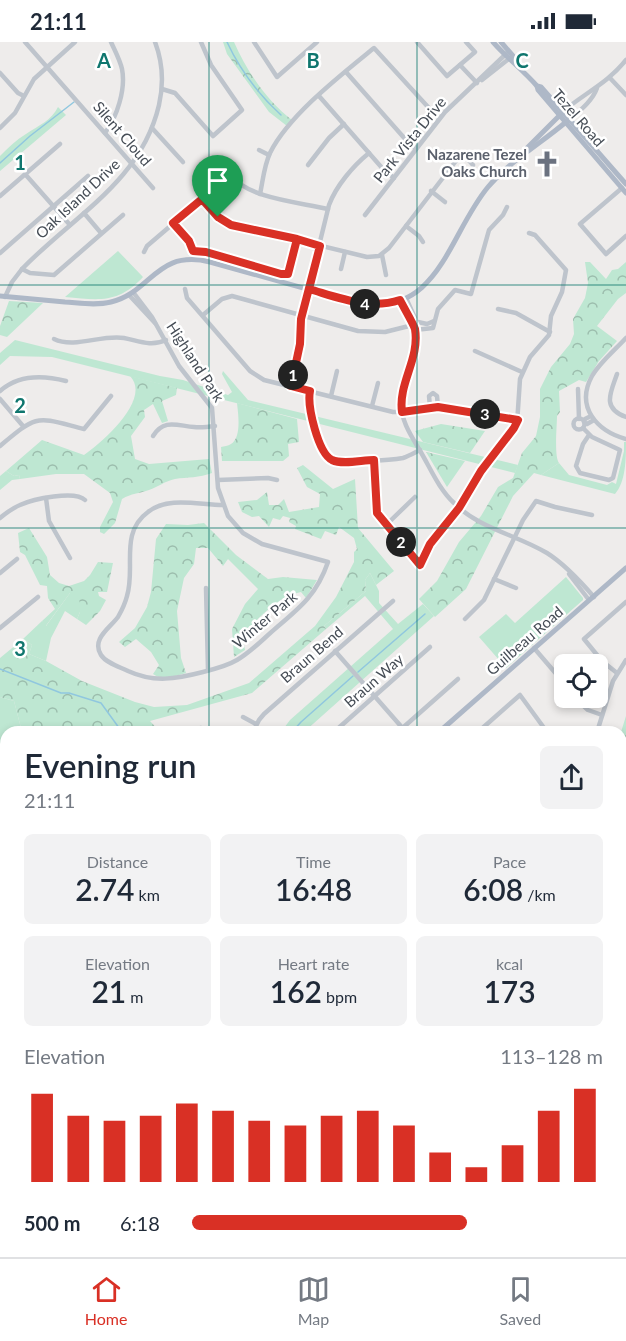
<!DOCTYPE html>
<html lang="en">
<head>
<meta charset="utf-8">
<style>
  body { margin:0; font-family:Lato,sans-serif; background:#f2f2f3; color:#1f2937; height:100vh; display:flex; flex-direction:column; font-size:22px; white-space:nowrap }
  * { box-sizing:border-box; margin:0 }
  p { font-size:20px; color:#747a83 }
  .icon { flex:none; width:33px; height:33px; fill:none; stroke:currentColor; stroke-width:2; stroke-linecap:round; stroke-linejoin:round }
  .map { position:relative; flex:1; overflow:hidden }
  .panel { position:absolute; left:0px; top:684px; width:627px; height:531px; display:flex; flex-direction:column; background:#fff; border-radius:18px 18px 0 0; box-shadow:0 3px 9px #0003 }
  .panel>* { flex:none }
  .tools { position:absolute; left:554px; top:612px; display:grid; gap:12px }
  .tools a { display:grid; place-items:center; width:54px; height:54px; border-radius:9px; background:#fff; box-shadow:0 3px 9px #0003; font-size:30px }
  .pin { position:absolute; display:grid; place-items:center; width:51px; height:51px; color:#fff; margin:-62px -26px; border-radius:50% 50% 50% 0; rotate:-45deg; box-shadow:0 0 6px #0007 }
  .pin .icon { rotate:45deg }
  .km { position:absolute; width:30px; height:30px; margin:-15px; border-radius:50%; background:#222; color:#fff; font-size:16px; line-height:30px; text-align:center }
  .round { display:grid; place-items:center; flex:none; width:63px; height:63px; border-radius:9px; background:#f2f2f3 }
  .summary { display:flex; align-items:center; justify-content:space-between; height:102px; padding:0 24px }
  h1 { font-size:33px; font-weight:600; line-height:45px }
  .figures { display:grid; grid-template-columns:repeat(3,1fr); gap:9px; height:102px; padding:6px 24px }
  .figures div { display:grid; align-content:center; border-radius:9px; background:#f2f2f3; text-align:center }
  .figures b { font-size:30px; font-weight:600 }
  .figures small { font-size:16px; font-weight:400 }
  .figures p { font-size:16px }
  .chart { height:168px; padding:12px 24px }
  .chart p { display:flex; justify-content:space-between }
  .chart svg { width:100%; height:108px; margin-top:6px; stroke:#d93025; stroke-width:6 }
  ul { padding:0 24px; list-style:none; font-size:20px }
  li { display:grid; grid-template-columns:96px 72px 1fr; align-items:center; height:45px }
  li i { height:15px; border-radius:8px; background:#d93025 }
  .status { display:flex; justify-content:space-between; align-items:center; height:42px; padding:0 30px; background:#fff; direction:ltr }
  .status svg { height:16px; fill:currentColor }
  .menu { display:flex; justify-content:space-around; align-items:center; height:84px; border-top:2px solid #e0e1e3; background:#fff; font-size:16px; color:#747a83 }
  .menu a { display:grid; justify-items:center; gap:3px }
  .menu .active { color:#d93025 }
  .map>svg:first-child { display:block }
</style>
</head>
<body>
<div class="status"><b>21:11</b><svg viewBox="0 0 49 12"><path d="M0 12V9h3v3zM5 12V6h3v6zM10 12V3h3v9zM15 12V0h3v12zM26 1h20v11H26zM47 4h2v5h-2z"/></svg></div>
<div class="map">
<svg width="626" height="1215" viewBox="0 0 626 1215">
  <defs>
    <pattern id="forest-crowns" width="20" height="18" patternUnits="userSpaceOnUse" patternTransform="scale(1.5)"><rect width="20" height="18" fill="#bee7d2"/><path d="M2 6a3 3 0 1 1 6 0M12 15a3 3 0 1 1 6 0" fill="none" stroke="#9cbdad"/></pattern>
  </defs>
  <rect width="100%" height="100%" fill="#eeeceb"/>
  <g fill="#bee7d2">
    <path d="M58,65L66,73L0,129V114C8,106 16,98 26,92C38,84 52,78 58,65Z"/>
    <path d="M118,209L143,235C118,262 99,258 65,255Z"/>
    <path d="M15,298L160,334L183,338L228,353L232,350L222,332L223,329L248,358L518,423L515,431L52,315L10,314L0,323V311Z"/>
    <path d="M624,400H626C626,416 626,440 615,452L541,433L559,421L569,433L607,443L612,440L616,442L624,409Z"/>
    <path d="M6,429L14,434L19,433L20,437L12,438L0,448V434Z"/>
    <path d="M370,531L379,549V561L398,582L423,562L434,574L304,690H281L290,678L393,587L365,554L326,587L324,584L366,549L365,538Z"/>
    <path d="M566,535L583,556V558L506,626L479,595L506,572L515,581Z"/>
    <path d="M70,551H80V570L77,577L65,569L51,596L46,619L29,612L32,603L23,597L42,579L46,584Z"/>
    <path d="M0,655L14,659L22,690H6V715L0,717Z"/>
    <path d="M621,1083L626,1087V1118L621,1114Z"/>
    <path d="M331,1209H463L465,1215H332Z"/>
  </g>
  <g fill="url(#forest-crowns)">
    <path d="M223,0H234C246,28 267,59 292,78L287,84L269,70L227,12Z"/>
    <path d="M585,220H590L606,237L612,228L618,227L626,220V251L618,257L597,284L617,299L599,319L586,340L579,338L559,349L560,370L557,374C557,384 554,414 559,421L541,433L534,431L513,454L466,547L435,575L419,557L437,539L459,500L481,474L498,445L513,436L522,411L536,394L540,375V347L551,325L570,302L574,292L573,277L585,256L588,241Z"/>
    <path d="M9,259L43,261L7,295L0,293V284Z"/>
    <path d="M130,334L177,346L176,353L162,359L168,379L162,381L153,362L144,368L145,375L131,394L135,417L149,422L209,417L212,431C199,436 188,435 175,437C165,439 158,445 149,448C138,452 132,451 122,457L115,481L104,492L100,490V485L113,460L110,451L84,432H56L20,437L19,433L14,434L6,429L42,398L84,413C103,400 152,357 130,334Z"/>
    <path d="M237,361L297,377L299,400L288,402L289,414L283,419H222L221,405C224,404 228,404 231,402C242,395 238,371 237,361Z"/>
    <path d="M441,382L485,389L470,411L423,400L415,389Z"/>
    <path d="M426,410L465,419L447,445Z"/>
    <path d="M303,423L333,447L355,437L358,486L394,529L376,543L370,531L365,538L366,549L324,584L326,587L252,651L150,679L160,690L119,688L118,690H22L14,659L0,655V616L23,597L32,603L29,612L46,619L82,639L135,660L154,665L187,663L249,641L315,584L336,555L354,520V510L357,507L354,496L339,485L336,493L325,489L321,497L295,487L296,484L289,480L290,476L283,474L280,478L273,476L269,485L259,474L252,475L242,470L238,460L257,458L267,450L269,463H278L284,457L289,470L319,465L320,452L307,445L297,426Z"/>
    <path d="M204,481L236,513L268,537L283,535L317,538L306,556L301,550C277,554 259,577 242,592L245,608L234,615L232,587L245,562L258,547L228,517L223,524L208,506H196L194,522L184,536L177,569L181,616L186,631C175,634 163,639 153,632L159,623L151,610L136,597L125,605L119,600L135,586L147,565L151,550L156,497L166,482L188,483Z"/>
    <path d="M29,486L47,515L50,533L59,541L69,544L84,539L90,533L98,520L113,521L107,550H98L99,554L106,558L100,569L86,583L77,577L80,570L79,551H70L45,585L42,579L55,567L48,556L47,544L40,543L25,513L20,510L18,491Z"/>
    <path d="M626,674V797L621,796V690Z"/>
    <path d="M385,1209H427V1215H388Z"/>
  </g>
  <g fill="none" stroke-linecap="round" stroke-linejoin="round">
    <g stroke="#90c7df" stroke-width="1.5">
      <path d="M227,0C240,28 258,52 281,73"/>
      <path d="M0,121L30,94L74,60"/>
      <path d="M0,627L61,651H69L101,661L122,690"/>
      <path d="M358,630L425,572"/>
      <path d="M292,690L301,680L353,634"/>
      <path d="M621,774L626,776"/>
      <path d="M621,1101L626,1105"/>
      <path d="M377,1209L380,1215"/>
    </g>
    <g stroke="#bec4cc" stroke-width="4.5">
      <path d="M25,0L153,146"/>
      <path d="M254,0L277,35L317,0"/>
      <path d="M417,0L447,34L475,10L466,0"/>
      <path d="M460,23L477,41"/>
      <path d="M346,30L406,98L416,107"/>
      <path d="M0,31L18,51L24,54"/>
      <path d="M610,36L626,53"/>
      <path d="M482,38L510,16"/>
      <path d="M162,47L175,51L213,94L242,68L211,23L201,0"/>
      <path d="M319,54L383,127L394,136"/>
      <path d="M561,71C583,52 608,41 626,18"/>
      <path d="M567,80C578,70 592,60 597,46"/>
      <path d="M0,86L15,71L34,37L75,0"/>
      <path d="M152,86L183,120"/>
      <path d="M105,91C117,75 126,47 122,27C120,18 115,9 111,0"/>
      <path d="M259,108L269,113"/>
      <path d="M308,123L329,96L344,82"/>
      <path d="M25,132L70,183"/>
      <path d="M231,134C251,157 298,160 328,167"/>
      <path d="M622,146L580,182L606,212L626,194"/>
      <path d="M431,149L445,160"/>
      <path d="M260,152C263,138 264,124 270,111C289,73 341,33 374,6L439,77"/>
      <path d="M0,154L60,102"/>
      <path d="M84,171L101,191"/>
      <path d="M365,173L445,70L507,11"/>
      <path d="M173,181L189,199L193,209L206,210L281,232H288L297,197"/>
      <path d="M406,184L419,194L423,200"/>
      <path d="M144,210L147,204L202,157L227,181L367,215L379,214L389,206L462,111L473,123"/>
      <path d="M0,211L88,134"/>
      <path d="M382,213L386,233"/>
      <path d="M22,227L30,231L54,233L123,173"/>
      <path d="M341,227L345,210"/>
      <path d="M185,247L187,256L250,329L264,338L393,370H402L438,365L518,378"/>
      <path d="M133,250L152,275L179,324L212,366L218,446L228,474L243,491L262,502L328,520C317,552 301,565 276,586C263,597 251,610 237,618C227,624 215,627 203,630C176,637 154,641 128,629C120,625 106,621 101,613C91,597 110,586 118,575C122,568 125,562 127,554C136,526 119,491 148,470C168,454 199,463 223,463"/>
      <path d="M129,253L155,281"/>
      <path d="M5,255L12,240L22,227C73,174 141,140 159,63C164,41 163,21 155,0"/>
      <path d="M406,256L415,276C411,286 417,300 414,312C411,328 401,343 401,361C401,378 410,392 419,407C430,425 438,446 454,461C478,486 517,493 547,511C563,521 581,540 594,555"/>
      <path d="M400,258L409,278L413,281"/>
      <path d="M498,267L516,271L550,290"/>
      <path d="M203,273L222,257L232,254L358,289L385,290L413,283"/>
      <path d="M413,281L418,280L427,282L434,279"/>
      <path d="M415,288L433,286L438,267L455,248L471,252L489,188L503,173L507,165"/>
      <path d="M626,296C615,308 600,320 592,334C575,365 597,389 626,397"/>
      <path d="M54,297C75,307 102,292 124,296C139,299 151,305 166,298"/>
      <path d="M475,309L522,330"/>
      <path d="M617,332C611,350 601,366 626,375"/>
      <path d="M291,344L300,302L301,277L329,163C336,144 353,124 369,111"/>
      <path d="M578,347L579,377"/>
      <path d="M0,349C19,332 43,333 66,339"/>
      <path d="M310,349C307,364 318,411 332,418C341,422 392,418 403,416C409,414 414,411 420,408"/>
      <path d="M331,354L337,329"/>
      <path d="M0,357L23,384"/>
      <path d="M372,364L378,341"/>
      <path d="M430,365L429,354L433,351L437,354L438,365"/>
      <path d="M591,374L585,377L584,380L587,382L594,378"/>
      <circle cx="579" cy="382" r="5.5"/>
      <path d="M583,386L592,395L620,408L613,436L609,438L580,431L576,424L583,402L589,393"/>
      <path d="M153,394C164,376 178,384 194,385C201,386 208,385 215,384"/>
      <path d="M0,404C39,371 36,375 84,387L111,354"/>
      <path d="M374,418L377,471L420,523L430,502L459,466L481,429L517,382L520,337L530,315L549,293L551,274L562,250L566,228L535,193L529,191"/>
      <path d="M218,438L268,436L277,438"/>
      <path d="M46,456L49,479L70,516"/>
      <path d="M0,476C6,471 13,466 20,463C33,457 75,448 85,458"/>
      <path d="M386,483L415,455"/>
      <path d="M0,531L17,517"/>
      <path d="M569,532L589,558"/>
      <path d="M494,537L516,546"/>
      <path d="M206,546L208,628"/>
      <path d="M465,577L484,558L523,478L536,459L555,465L592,473"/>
      <path d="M0,586L38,555"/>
      <path d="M534,606L564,641"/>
      <path d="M335,609L406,690"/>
      <path d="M617,631L602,619L584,597L626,560"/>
      <path d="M575,656L588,668L602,673"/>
      <path d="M243,675L256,682"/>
      <path d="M187,690L201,686"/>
      <path d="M253,690L259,678L264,672L393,559"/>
      <path d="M334,690L430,605"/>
      <path d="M398,690L458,637"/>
      <path d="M478,690L520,653L547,690"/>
      <path d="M597,690L613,639L626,618"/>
      <path d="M0,738L6,737"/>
      <path d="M0,851L6,873"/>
      <path d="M621,898L626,870"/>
      <path d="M0,982L6,978"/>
      <path d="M0,1012L6,1023"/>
      <path d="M621,1025L626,1013"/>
      <path d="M621,1142L626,1145"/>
      <path d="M621,1177L626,1170"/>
      <path d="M326,1209L327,1215"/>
      <path d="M485,1209L486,1215"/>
      <path d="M528,1209L530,1215"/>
      <path d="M579,1209H590"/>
      <path d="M209,1215L212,1209"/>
    </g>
    <g stroke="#aeb8c7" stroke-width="5">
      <path d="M493,0C507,16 523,28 537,44L541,45L626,142"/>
      <path d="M501,0L513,14L516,21"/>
      <path d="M537,44L538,48L626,151"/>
      <path d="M527,106L560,73"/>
      <path d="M0,254C22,256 43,258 65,260C80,261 96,264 111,260C152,250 156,207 210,220L357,261C439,276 448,193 488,145C510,119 540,102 566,80"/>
      <path d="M439,690L626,526"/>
      <path d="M0,1078L6,1072"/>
      <path d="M0,1161L6,1164"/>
      <path d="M0,1171L6,1174"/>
      <path d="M74,1209L86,1215"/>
      <path d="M94,1209L106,1215"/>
    </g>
  </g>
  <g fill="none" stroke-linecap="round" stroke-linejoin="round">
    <g stroke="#fff" stroke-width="12">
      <path id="route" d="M218,175L231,183L297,197L320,204L301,277L300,302L291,344L310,349C307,364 318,411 332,418C343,423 362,418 374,418L377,471L420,523L430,502L459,466L481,429L514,386L518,378L438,365L402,370C398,341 420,317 415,287C413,281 404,266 400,258C369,268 340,256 309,247L320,204L297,197L288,232H281L206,210L193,209L189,199L173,181L202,157L218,175"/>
    </g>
    <use href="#route" stroke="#d93025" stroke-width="8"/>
  </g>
  <path fill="none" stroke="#0f766e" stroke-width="1.5" stroke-opacity="0.55" d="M209,0V690M417,0V690M0,243H626M0,486H626M0,729H6M621,729H626M0,972H6M621,972H626M209,1209V1215M417,1209V1215"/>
  <defs>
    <g id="church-bare" transform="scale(2.07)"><path d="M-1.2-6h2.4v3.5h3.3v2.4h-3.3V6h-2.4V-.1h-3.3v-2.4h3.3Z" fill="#6b7280" stroke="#fff" stroke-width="2.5" paint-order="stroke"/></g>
  </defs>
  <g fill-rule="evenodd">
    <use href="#church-bare" x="547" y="122"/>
  </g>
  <g text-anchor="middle" stroke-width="5" stroke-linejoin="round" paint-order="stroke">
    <g font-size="15" fill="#464d56" stroke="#fff">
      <text transform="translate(578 76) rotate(49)" y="5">Tezel Road</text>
      <text transform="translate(122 92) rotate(49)" y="5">Silent Cloud</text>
      <text transform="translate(410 98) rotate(-51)" y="5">Park Vista Drive</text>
      <text transform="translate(78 157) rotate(-43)" y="5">Oak Island Drive</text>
      <text transform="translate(195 320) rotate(57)" y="5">Highland Park</text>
      <text transform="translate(265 578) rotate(-40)" y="5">Winter Park</text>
      <text transform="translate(525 599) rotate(-41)" y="5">Guilbeau Road</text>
      <text transform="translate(312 613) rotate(-41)" y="5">Braun Bend</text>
      <text transform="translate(374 639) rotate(-41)" y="5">Braun Way</text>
    </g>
    <g font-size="15" font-weight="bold" fill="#5b616d" stroke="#fff" text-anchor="end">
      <text x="527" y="118">Nazarene Tezel<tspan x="527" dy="17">Oaks Church</tspan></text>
    </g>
  </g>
  <g font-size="20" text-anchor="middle" font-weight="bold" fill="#0f766e" stroke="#fff" stroke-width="5" stroke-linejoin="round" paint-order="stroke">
    <text x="104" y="26">A</text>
    <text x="313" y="26">B</text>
    <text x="522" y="26">C</text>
    <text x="20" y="128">1</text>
    <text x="20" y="371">2</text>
    <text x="20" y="614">3</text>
  </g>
</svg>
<div class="tools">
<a><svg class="icon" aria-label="locate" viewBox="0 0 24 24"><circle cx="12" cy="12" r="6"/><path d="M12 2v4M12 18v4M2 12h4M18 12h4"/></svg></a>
</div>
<div class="pin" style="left:218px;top:175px;background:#1e9e55"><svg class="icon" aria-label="arrive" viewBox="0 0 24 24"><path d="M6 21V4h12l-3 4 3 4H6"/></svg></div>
<b class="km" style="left:293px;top:333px">1</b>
<b class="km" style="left:401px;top:500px">2</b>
<b class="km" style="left:485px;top:372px">3</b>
<b class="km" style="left:365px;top:262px">4</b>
<section class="panel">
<div class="summary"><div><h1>Evening run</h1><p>21:11</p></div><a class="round"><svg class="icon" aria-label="share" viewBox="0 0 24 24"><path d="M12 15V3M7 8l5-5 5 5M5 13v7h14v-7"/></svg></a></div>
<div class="figures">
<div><p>Distance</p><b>2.74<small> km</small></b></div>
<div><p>Time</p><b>16:48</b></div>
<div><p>Pace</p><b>6:08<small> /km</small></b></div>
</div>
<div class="figures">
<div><p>Elevation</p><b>21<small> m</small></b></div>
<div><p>Heart rate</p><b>162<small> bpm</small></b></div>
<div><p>kcal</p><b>173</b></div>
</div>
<div class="chart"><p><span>Elevation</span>113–128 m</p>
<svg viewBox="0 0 160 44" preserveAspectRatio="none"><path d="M5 44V8M15 44V17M25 44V19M35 44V17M45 44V12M55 44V15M65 44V19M75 44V21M85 44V17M95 44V15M105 44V21M115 44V32M125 44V38M135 44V29M145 44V15M155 44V6"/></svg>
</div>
<ul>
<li><b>500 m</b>6:18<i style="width:67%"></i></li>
</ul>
</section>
</div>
<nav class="menu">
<a class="active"><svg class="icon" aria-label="home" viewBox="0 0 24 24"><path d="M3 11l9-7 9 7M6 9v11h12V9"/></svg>Home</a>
<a><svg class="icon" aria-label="map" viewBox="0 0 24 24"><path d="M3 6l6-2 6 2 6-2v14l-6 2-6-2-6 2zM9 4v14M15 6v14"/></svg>Map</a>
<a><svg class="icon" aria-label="saved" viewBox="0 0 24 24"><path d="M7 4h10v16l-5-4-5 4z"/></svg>Saved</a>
</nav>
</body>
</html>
